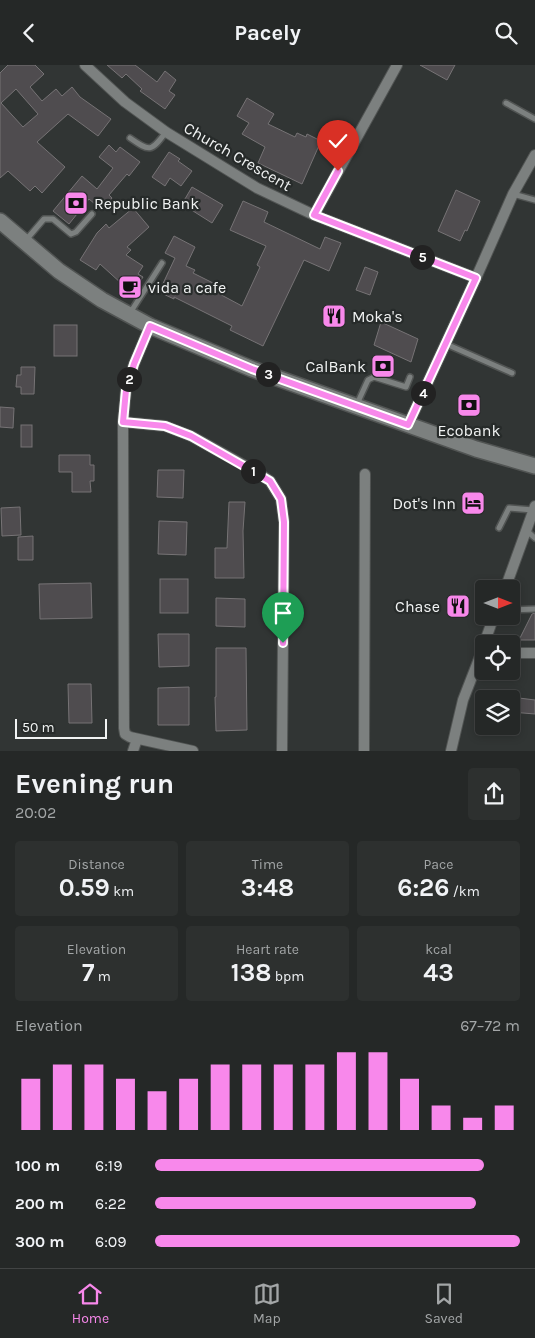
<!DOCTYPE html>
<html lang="en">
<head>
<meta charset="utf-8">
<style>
  body { margin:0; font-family:Karla,sans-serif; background:#2d302f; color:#f1f3f6; height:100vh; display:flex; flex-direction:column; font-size:19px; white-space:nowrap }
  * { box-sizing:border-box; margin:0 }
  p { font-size:16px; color:#a3a6a7 }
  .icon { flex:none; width:28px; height:28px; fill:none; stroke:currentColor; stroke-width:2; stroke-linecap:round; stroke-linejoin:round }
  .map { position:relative; height:686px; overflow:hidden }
  .panel { display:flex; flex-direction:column; background:#252827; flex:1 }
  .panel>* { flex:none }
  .needle { width:32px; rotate:90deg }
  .tools { position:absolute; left:475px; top:515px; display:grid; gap:10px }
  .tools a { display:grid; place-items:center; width:45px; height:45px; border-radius:5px; background:#252827; box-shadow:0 2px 8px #0003,0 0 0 1px #424444; font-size:25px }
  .scale { position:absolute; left:15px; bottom:12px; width:92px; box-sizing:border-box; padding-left:5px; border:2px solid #f1f3f3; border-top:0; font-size:14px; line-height:18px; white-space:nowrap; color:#f1f3f3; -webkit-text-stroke:4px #272b2a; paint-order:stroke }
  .pin { position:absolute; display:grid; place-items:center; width:42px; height:42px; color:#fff; margin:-51px -21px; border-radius:50% 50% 50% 0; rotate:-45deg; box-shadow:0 0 5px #0007 }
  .pin .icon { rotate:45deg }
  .km { position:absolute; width:25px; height:25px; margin:-12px; border-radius:50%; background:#222; color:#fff; font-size:14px; line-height:25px; text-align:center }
  .round { display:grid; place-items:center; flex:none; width:52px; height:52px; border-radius:5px; background:#2d302f }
  .overview { display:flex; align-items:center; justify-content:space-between; height:85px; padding:0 15px }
  h1 { font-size:28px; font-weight:700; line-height:38px }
  .stats { display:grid; grid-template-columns:repeat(3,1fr); gap:8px; height:85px; padding:5px 15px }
  .stats div { display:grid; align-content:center; border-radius:5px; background:#2d302f; text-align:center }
  .stats b { font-size:25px; font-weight:700 }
  .stats small { font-size:14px; font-weight:400 }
  .stats p { font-size:14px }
  .chart { height:140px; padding:10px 15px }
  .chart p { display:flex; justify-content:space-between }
  .chart svg { width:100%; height:90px; margin-top:5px; stroke:#f888eb; stroke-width:6 }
  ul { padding:0 15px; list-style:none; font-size:16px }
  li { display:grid; grid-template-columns:80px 60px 1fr; align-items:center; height:38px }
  li i { height:12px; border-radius:6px; background:#f888eb }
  header { display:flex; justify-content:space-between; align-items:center; height:65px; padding:0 15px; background:#252827; font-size:22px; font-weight:700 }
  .menu { display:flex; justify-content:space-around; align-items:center; height:70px; border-top:1px solid #424444; background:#252827; font-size:14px; color:#a3a6a7 }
  .menu a { display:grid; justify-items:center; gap:2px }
  .menu .on { color:#f888eb }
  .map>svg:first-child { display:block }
</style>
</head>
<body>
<header><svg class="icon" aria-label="back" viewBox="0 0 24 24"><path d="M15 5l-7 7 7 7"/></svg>Pacely<svg class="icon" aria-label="search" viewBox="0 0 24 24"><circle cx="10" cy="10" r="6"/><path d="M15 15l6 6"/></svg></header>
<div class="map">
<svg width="535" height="686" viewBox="0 0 535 686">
  <rect width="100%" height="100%" fill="#313534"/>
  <g fill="#4f4c4f" stroke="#767375" fill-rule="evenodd">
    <path d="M8,0H35L44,9L30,22L42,36L56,24L62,31L72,22L80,32L111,54L98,71L68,49L37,77L65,102L42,128L35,121L30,126L8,106L0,113V8ZM16,24L38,49L23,62L1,38Z"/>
    <path d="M107,0H135L157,17L165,6L176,15L169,26L175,30L165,44L140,26L142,24L126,9L122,13Z"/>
    <path d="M420,0H455L447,15Z"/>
    <path d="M247,33L274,49L268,59L295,72L297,68L306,72L307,69L321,76L302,119L258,98L265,82L242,69L249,58L237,51Z"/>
    <path d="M109,80L116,87L120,82L140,97L129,111L127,109L109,130L112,133L102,145L89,134L69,159L53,146L82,111L97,124L113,103L99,92Z"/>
    <path d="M169,87L180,94L178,96L192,106L181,121L170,113L165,121L152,112Z"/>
    <path d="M192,122L223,140L212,158L182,139Z"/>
    <path d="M456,125L480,136L467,166L465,165L460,176L438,166Z"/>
    <path d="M243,136L268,147L264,157L320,184L325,172L341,178L329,206L304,195L263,281L230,265L232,261L174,232V234L159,227L175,193L165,188L174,171L195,182L186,201L195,205L193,208L215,219L212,225L242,241L260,202L257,200L266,181L230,165Z"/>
    <path d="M133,143L149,162L127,182L131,185L126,190L143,201L138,209L143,212L134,226L122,219L100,199L96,205L80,195L97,168L106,159L109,163Z"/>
    <path d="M365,202L378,207L370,230L356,225Z"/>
    <path d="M381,257L418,274L411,297L374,280Z"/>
    <rect x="54" y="260" width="23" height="31"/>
    <path d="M21,302H35L34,329H21V322H16L17,310H21Z"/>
    <path d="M0,342L14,343L13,363L0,362Z"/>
    <rect x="21" y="360" width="11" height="22"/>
    <path d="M59,390H90V400H94V416H90L91,427H72V407H59Z"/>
    <path d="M158,405H184L183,433L157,432Z"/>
    <path d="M229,437H245L243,466L244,513H215V483H227Z"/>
    <path d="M20,442L21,470L2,471L1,443Z"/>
    <path d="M159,456L187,457L186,490L158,489Z"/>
    <path d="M33,471V495H18V472Z"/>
    <rect x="160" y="514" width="28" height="34"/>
    <path d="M91,518L92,553L40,554L39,519Z"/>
    <path d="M216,533L245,534V562L216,561Z"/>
    <path d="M535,548V575H519L532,549Z"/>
    <path d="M158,569H189V601L159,602Z"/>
    <path d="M216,583H246L247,665L216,666L215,632H216Z"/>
    <path d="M68,619H91L92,658H69Z"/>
    <path d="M189,622V660H158V623Z"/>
    <path d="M511,632L535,635V649L511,647Z"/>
  </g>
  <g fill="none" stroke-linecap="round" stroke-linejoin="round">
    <g stroke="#515453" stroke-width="8">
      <g id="lane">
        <path d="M506,38L535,54"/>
        <path d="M130,73C150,87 151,87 166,67"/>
        <path d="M513,129L535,135"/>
        <path d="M26,175L44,154H53L71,169L76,167L92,149"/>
        <path d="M130,248L162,198"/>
        <path d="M446,279L512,308"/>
        <path d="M357,339L368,315L374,312L406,322L410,312"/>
        <path d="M499,463L509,443L533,445"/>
        <path d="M527,466L535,473"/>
        <path d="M511,545L535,544"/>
      </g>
    </g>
    <g stroke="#515453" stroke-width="12">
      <g id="street">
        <path d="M85,0L125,37L166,67L257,123L314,150L476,213"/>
        <path d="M314,150L397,0"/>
        <path d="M150,261L134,299L126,325L123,357L124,663L125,669L130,672L193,686"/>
        <path d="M123,357L165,361L191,371L258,408L270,416L281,434L284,457L282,686"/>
        <path d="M408,360L476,213L513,129L535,90"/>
        <path d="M505,524L535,441"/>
        <path d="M484,579L494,551"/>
        <path d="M511,588H535"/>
        <path d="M133,686L137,674"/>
        <path d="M364,686L365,409"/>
        <path d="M451,686L463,635L484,581"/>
      </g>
    </g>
    <g stroke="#515453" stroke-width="18">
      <path id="secondary" d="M0,156L59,206L102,235L150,261L252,304L476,384L535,401"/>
    </g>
    <use href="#lane" stroke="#7c807f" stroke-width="5"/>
    <use href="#street" stroke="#7c807f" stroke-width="10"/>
    <use href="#secondary" stroke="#7c807f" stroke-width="15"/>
  </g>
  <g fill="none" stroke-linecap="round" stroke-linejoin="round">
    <g stroke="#fff" stroke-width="10">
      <path id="route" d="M283,578L284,457L281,434L270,416L191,371L165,361L123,357L126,325L134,299L150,261L252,304L408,360L476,213L314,150L338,106"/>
    </g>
    <use href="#route" stroke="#f888eb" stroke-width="6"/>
  </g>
  <defs>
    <g id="bank-square" transform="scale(1.25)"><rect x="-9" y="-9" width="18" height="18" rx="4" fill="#f888eb" stroke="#272b2a"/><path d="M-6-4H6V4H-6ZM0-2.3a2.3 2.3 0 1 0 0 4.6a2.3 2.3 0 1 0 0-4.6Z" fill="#111"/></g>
    <g id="cafe-square" transform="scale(1.25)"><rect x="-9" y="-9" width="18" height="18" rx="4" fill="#f888eb" stroke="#272b2a"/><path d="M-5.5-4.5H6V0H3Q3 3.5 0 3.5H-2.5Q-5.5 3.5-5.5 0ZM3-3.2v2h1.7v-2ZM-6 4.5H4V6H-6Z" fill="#111"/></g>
    <g id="restaurant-square" transform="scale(1.25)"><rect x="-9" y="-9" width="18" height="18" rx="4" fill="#f888eb" stroke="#272b2a"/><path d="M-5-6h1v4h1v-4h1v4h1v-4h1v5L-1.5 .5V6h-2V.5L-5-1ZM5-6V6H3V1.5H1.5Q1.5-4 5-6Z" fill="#111"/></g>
    <g id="hotel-square" transform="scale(1.25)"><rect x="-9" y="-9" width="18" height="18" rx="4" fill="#f888eb" stroke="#272b2a"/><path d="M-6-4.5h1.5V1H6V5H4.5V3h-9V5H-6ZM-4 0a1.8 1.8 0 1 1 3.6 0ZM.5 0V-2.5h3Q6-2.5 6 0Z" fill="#111"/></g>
  </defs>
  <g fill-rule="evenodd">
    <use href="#bank-square" x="76" y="138"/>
    <use href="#cafe-square" x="130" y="222"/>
    <use href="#restaurant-square" x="334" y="251"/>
    <use href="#bank-square" x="383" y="301"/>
    <use href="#bank-square" x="469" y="340"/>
    <use href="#hotel-square" x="473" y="438"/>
    <use href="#restaurant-square" x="458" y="541"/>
  </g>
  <g text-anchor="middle" stroke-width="4.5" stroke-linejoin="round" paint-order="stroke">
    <g font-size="16" fill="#f1f3f3" stroke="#272b2a">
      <text transform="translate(238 91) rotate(30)" y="6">Church Crescent</text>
    </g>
    <g font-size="16" fill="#f1f3f3" stroke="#272b2a" text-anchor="start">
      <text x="94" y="144">Republic Bank</text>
      <text x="148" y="228">vida a cafe</text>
      <text x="352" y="257">Moka's</text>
      <text x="366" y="307" text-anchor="end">CalBank</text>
      <text x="469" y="371" text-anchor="middle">Ecobank</text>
      <text x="456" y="444" text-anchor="end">Dot's Inn</text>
      <text x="440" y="547" text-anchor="end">Chase</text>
    </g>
  </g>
</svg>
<div class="tools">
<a><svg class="needle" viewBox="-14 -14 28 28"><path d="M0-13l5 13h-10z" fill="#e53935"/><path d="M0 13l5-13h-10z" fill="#a3a6a7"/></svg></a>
<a><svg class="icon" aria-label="locate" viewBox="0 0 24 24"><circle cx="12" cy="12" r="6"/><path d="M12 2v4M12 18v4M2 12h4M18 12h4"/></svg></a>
<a><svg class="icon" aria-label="layers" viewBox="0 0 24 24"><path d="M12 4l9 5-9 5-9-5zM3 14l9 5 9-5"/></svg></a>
</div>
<div class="scale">50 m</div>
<div class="pin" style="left:283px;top:578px;background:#1e9e55"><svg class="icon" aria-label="arrive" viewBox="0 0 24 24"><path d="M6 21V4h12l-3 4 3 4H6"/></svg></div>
<div class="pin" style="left:338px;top:106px;background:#d93025"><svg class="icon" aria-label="check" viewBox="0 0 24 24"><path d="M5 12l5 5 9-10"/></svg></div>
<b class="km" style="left:253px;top:406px">1</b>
<b class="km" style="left:129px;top:314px">2</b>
<b class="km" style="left:268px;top:309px">3</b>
<b class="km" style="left:423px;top:328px">4</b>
<b class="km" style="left:422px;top:192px">5</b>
</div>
<section class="panel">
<div class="overview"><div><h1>Evening run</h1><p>20:02</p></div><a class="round"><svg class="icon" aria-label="share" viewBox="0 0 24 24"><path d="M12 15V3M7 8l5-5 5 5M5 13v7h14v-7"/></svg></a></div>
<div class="stats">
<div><p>Distance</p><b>0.59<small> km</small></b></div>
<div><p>Time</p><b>3:48</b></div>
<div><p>Pace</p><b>6:26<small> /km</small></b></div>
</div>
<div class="stats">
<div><p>Elevation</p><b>7<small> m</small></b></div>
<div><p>Heart rate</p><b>138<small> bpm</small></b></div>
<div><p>kcal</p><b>43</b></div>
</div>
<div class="chart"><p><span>Elevation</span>67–72 m</p>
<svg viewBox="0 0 160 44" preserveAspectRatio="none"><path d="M5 44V19M15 44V12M25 44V12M35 44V19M45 44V25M55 44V19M65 44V12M75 44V12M85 44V12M95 44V12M105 44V6M115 44V6M125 44V19M135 44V32M145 44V38M155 44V32"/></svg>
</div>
<ul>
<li><b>100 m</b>6:19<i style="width:90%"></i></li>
<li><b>200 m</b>6:22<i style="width:88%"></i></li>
<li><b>300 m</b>6:09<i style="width:100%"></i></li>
</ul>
</section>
<nav class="menu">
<a class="on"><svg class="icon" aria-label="home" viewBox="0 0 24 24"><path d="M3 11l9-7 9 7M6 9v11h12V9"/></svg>Home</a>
<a><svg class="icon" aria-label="map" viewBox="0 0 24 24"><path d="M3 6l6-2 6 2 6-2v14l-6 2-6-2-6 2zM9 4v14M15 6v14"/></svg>Map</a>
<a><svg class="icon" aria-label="saved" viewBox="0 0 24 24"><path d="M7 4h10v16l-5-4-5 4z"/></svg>Saved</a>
</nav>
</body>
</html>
